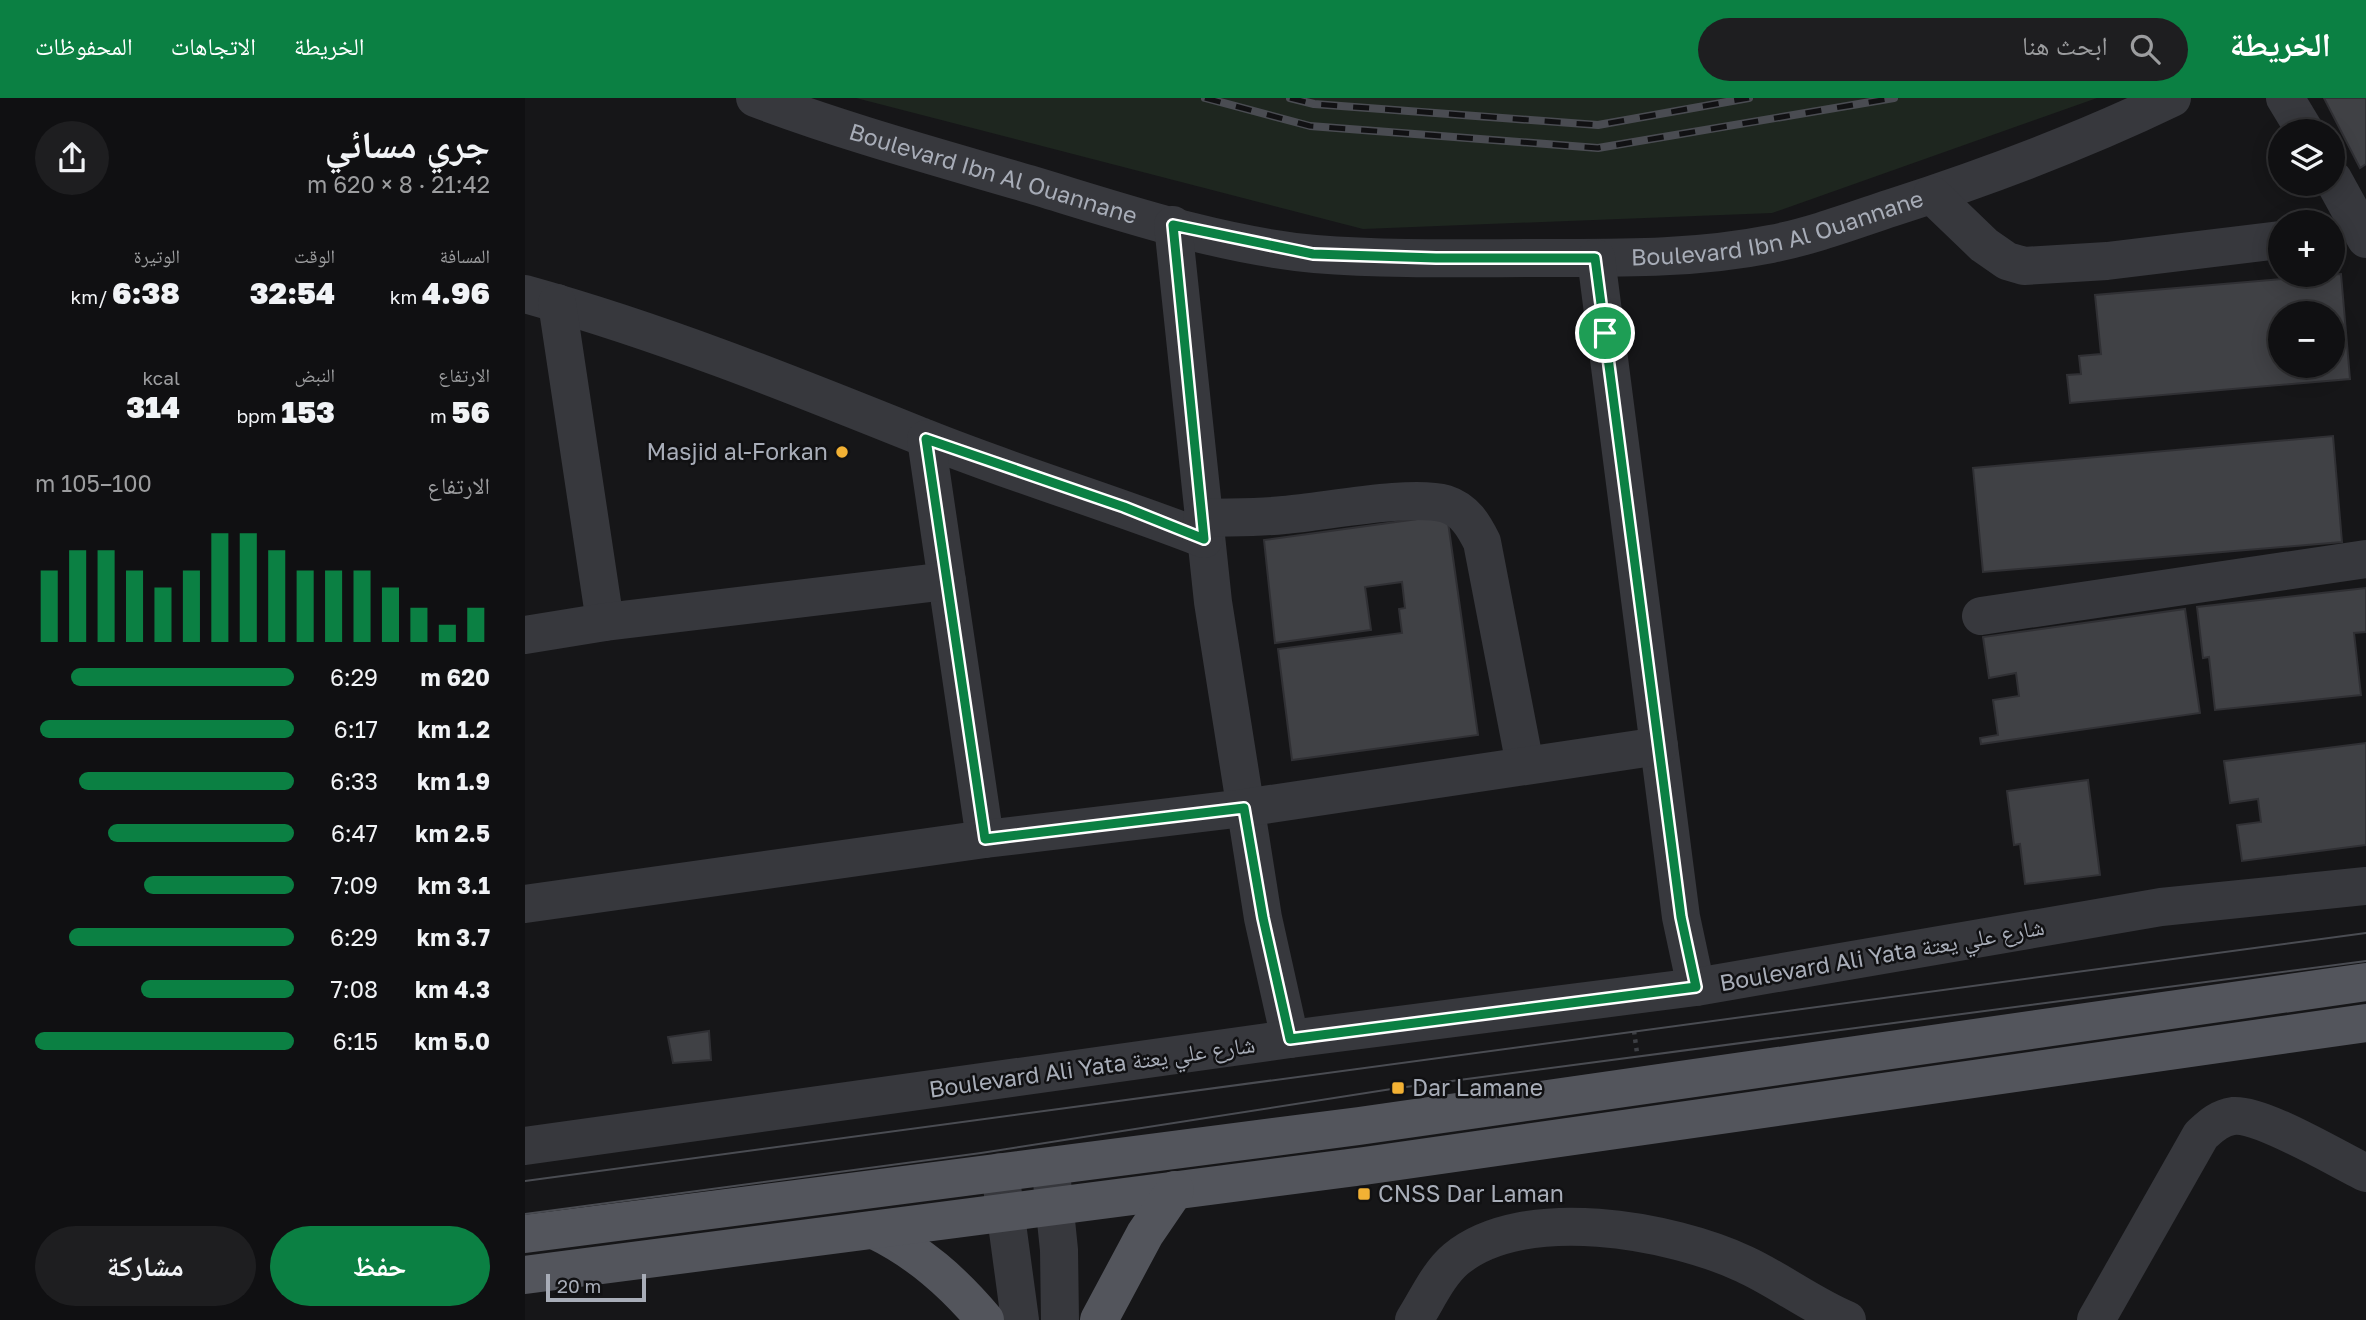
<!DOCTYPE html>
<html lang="ar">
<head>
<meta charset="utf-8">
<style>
  body { margin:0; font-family:"Golos Text","Noto Naskh Arabic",sans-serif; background:#1e1e20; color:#f1f3f6; direction:rtl; height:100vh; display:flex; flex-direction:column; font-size:26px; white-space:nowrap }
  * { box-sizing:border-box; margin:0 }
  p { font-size:23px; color:#9c9d9f }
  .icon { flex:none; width:38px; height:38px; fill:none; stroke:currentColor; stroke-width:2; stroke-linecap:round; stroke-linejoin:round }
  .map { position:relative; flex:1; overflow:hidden; direction:ltr }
  .panel { display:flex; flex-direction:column; background:#101012; width:525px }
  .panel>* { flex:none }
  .controls { position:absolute; left:1743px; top:21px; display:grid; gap:14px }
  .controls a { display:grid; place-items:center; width:77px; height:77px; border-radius:50%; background:#101012; box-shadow:0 4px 18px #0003,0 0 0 2px #303032; font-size:35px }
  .scale { position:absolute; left:21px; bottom:18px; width:100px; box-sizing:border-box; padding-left:7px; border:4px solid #a8adb8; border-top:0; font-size:19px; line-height:24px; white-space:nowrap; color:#a8adb8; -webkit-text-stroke:5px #111113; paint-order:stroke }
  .pin { position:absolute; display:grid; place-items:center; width:60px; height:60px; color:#fff; margin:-30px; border:4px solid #fff; border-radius:50%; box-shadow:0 2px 7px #0007 }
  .round { display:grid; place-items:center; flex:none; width:74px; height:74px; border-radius:37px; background:#1e1e20 }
  .overview { display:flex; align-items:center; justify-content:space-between; height:119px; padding:0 35px }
  h1 { font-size:38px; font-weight:800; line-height:52px }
  .figures { display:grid; grid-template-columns:repeat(3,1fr); gap:10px; height:119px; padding:7px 35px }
  .figures div { display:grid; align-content:center }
  .figures b { font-size:30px; font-weight:800 }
  .figures small { font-size:19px; font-weight:400 }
  .figures p { font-size:19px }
  .chart { height:196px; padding:14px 35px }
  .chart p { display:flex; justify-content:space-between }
  .chart svg { width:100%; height:126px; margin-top:7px; stroke:#0b8043; stroke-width:6 }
  .cta { display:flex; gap:14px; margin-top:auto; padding:14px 35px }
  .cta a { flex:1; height:80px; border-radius:42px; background:#0b8043; color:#fff; font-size:28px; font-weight:800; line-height:80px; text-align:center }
  .cta a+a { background:#1e1e20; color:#f1f3f6 }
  ul { padding:0 35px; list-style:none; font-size:23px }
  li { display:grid; grid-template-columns:112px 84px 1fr; align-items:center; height:52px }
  li i { height:18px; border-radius:9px; background:#0b8043 }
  header { display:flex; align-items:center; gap:42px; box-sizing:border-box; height:98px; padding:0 35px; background:#0b8043; color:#fff }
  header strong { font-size:33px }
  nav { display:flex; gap:38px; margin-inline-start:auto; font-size:24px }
  .search { width:490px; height:63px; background:#1e1e20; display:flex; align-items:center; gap:18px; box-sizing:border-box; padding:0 24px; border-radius:38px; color:#9c9d9f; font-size:26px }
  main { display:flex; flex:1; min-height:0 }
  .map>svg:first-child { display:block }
</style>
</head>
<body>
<header>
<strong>الخريطة</strong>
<div class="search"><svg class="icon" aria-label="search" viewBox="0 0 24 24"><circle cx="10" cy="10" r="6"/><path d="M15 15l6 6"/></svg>ابحث هنا</div>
<nav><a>الخريطة</a><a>الاتجاهات</a><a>المحفوظات</a></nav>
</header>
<main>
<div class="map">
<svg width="1841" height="1222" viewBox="0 0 1841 1222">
  <rect width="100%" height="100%" fill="#161618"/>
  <path fill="#1e261f" d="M331,0H1572L1247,115L838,131Z"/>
  <g fill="#404145" stroke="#303034" stroke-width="2" fill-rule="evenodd">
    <path d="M1799,0H1841V66L1835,70Z"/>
    <path d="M1816,176L1825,281L1545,305L1542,277L1556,276L1554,258L1576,256L1570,197ZM1755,215H1808V268H1755Z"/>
    <path d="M1808,338L1817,444L1458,474L1448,370Z"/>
    <path d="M922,417L953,637L767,662L753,551L877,535L874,511L880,510L877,484L840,489L846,532L750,545L739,442Z"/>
    <path d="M1841,490V534L1829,535L1836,597L1690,612L1684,559L1678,560L1672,509Z"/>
    <path d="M1660,511L1675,615L1456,646L1455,640L1473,637L1468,602L1494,598L1491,575L1464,580L1458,539Z"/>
    <path d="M1841,645V747L1717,763L1712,727L1736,724L1733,701L1705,705L1699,663Z"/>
    <path d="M1563,682L1575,777L1500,786L1495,746L1489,747L1482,693Z"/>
    <path d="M184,933L186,962L148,965L143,939Z"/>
  </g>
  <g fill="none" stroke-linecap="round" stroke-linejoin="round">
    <path stroke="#3d3f44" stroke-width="4.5" stroke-dasharray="3.5 5" stroke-linecap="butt" d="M1109,933L1112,955"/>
    <g stroke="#37383d" stroke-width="38">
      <path id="s1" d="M230,0C320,34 412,59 504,86C597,114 693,147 790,156C866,162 943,160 1019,160C1095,160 1171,161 1246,146C1287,138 1327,123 1366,110C1462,79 1556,44 1647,0"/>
      <path d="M1760,0L1780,33"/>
      <path d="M1808,81L1841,141"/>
      <path d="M1407,97L1459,147L1482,163L1499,168L1582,163L1755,142"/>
      <path d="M648,127L688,504L738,820L765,941"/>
      <path d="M1071,160L1156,819L1171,889"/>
      <path d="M0,196C137,234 268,287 400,340C492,377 587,405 679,441"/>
      <path d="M32,205L80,524"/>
      <path d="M401,341L460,741"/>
      <path d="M677,420C705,419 732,420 759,417C799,414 885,396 921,406C940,412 949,428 957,444L1000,667"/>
      <path d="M1456,518L1841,461"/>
      <path d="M0,537L80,524L422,483"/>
      <path d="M0,806L460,741L719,710L1134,648"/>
      <path d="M0,1048L765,941L1171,889L1636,809L1841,788"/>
      <path d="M475,1074L495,1222"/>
      <path d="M526,1074L534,1152L535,1222"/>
      <path d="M889,1222C902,1202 913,1176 931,1161C999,1105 1146,1132 1219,1166C1254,1182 1286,1207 1322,1222"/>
      <path d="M1571,1222L1676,1037C1686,1028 1694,1020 1708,1018C1736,1015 1812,1061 1841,1075"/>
    </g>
    <g stroke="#53555c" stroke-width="38">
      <path d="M349,1132C394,1154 428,1184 460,1222"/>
      <path d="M0,1136L834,1028L1841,884"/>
      <path d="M0,1177L839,1068L1841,925"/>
      <path d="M574,1222L620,1136L650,1092"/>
    </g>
    <g stroke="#4a4c52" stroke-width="2">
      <path d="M0,1083L1841,835"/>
      <path d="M0,1116L456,1055L873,990L1841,863"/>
    </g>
    <g stroke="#4a4c52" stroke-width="8">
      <g id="rail">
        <path d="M680,0L785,28L1073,50L1369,0"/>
        <path d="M765,0L789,6L1073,27L1224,0"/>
      </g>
    </g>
    <use href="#rail" stroke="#111113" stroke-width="5" stroke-dasharray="16" stroke-linecap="butt"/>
  </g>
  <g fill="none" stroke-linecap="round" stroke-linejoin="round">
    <g stroke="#fff" stroke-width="14">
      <path id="route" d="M648,127L788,156L911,160H1070L1156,819L1171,889L765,941L738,820L719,710L460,741L401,341L599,409L679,441Z"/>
    </g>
    <use href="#route" stroke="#0b8043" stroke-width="9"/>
  </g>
  <g fill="#f2b134" stroke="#111113" stroke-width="2.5">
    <circle cx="317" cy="354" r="7"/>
    <rect x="866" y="983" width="14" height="14" rx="3.5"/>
    <rect x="832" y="1089" width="14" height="14" rx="3.5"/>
  </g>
  <g text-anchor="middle" stroke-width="5" stroke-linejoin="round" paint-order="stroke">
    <g font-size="23" fill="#a8adb8" stroke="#111113">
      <text dy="8" stroke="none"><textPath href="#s1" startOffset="250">Boulevard Ibn Al Ouannane</textPath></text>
      <text dy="8" stroke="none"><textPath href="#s1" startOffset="1048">Boulevard Ibn Al Ouannane</textPath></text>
      <text transform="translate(1357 857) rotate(-10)" y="8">Boulevard Ali Yata شارع علي يعتة</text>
      <text transform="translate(567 969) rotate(-8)" y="8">Boulevard Ali Yata شارع علي يعتة</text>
    </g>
    <g font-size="23" fill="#a8adb8" stroke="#111113" text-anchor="start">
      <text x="303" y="362" text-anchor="end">Masjid al-Forkan</text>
      <text x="887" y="998">Dar Lamane</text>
      <text x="853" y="1104">CNSS Dar Laman</text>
    </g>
  </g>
</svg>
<div class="controls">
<a><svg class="icon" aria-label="layers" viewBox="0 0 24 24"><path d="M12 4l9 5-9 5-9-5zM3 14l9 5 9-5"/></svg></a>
<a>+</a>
<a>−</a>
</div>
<div class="scale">20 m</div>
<div class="pin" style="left:1080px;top:235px;background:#1e9e55"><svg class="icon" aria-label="arrive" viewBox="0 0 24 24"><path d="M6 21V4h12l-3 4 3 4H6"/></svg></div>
</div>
<section class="panel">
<div class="overview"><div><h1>جري مسائي</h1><p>21:42 · 8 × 620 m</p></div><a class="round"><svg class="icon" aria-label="share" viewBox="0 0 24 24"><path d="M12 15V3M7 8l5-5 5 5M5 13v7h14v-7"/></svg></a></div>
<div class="figures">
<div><p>المسافة</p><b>4.96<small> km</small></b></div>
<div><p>الوقت</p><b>32:54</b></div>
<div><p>الوتيرة</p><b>6:38<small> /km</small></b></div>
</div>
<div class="figures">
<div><p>الارتفاع</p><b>56<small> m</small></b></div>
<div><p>النبض</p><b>153<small> bpm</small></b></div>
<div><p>kcal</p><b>314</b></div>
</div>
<div class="chart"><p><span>الارتفاع</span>100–105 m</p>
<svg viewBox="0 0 160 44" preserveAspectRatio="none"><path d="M5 44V19M15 44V12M25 44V12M35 44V19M45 44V25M55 44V19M65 44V6M75 44V6M85 44V12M95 44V19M105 44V19M115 44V19M125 44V25M135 44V32M145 44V38M155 44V32"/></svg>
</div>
<ul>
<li><b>620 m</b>6:29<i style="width:86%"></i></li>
<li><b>1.2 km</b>6:17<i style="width:98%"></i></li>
<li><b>1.9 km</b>6:33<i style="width:83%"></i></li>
<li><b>2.5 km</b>6:47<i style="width:72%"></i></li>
<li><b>3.1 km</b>7:09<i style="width:58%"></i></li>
<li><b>3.7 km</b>6:29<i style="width:87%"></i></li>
<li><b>4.3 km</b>7:08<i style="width:59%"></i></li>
<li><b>5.0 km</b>6:15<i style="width:100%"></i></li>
</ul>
<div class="cta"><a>حفظ</a><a>مشاركة</a></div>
</section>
</main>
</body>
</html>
